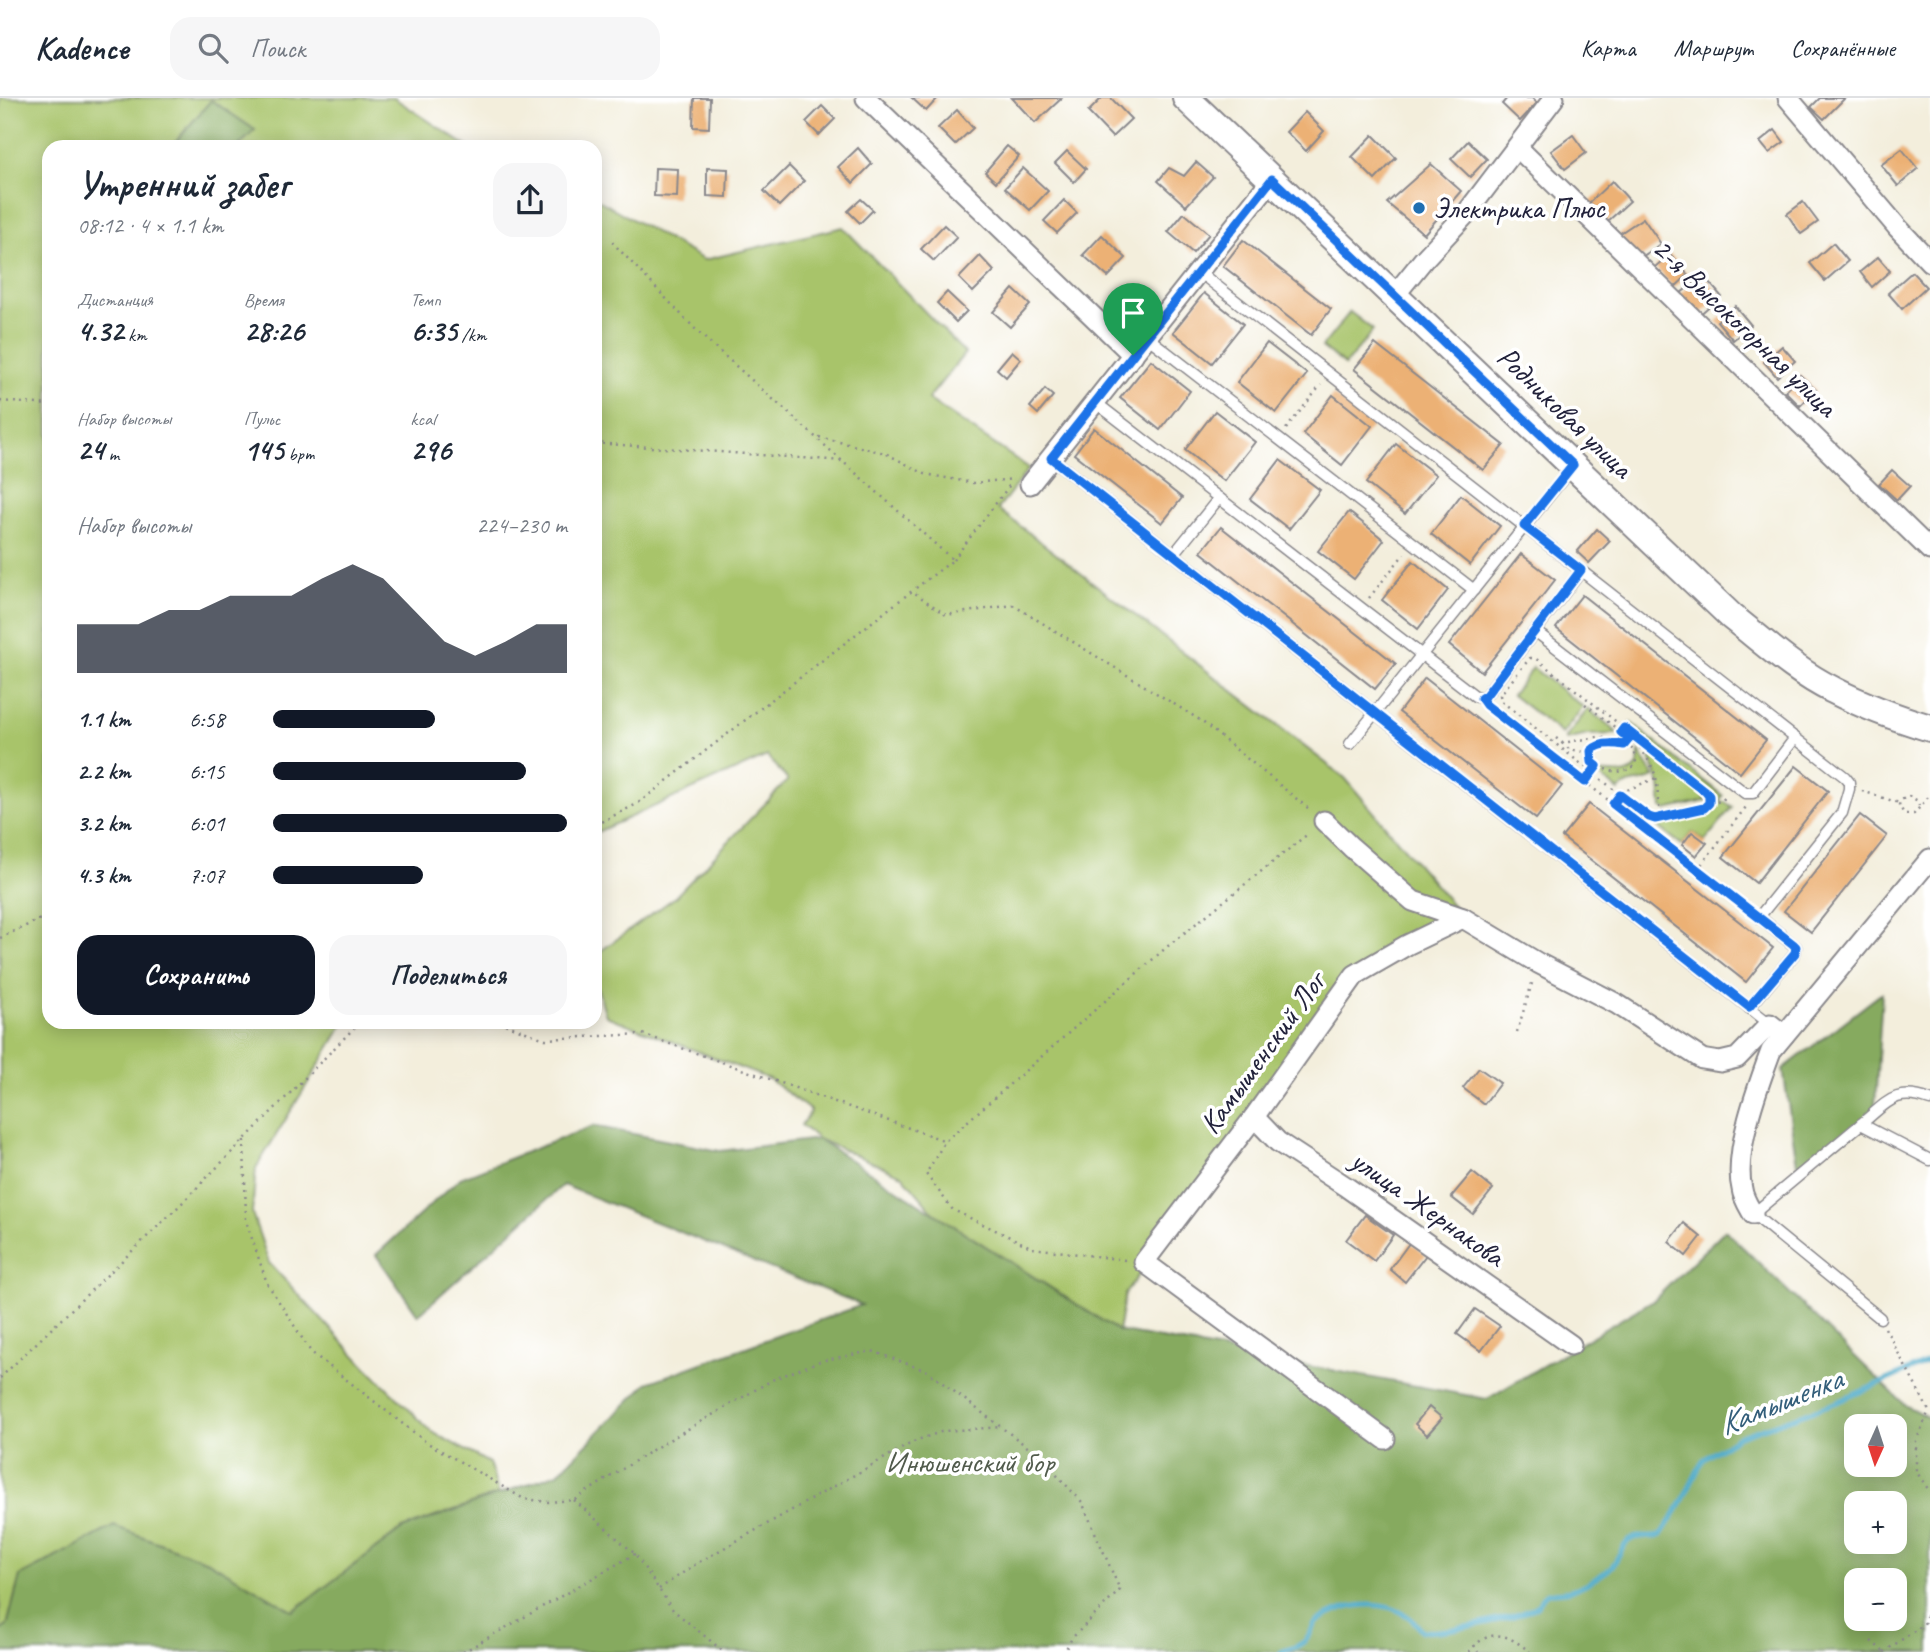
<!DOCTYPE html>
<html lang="ru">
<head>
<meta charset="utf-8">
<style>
  body { margin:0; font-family:Caveat,sans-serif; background:#f6f6f7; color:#1f2937; height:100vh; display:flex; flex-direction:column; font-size:26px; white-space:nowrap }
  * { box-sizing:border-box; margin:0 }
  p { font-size:23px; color:#747a83 }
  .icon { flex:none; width:38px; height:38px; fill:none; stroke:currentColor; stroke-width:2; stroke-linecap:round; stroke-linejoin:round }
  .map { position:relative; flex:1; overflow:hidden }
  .side { position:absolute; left:42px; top:42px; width:560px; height:889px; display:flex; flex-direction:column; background:#fff; border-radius:21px; box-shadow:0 4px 18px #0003 }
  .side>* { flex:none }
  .needle { width:46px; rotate:183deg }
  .fabs { position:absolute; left:1844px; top:1316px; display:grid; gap:14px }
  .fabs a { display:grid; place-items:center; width:63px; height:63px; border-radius:14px; background:#fff; box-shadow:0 4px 18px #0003; font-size:35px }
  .pin { position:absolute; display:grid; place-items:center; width:60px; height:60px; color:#fff; margin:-72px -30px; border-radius:50% 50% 50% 0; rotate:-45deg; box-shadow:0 0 7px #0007 }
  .pin .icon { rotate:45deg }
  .round { display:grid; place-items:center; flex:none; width:74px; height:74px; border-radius:21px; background:#f6f6f7 }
  .summary { display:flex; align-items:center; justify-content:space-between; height:119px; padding:0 35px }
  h1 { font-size:38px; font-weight:800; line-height:52px }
  .figures { display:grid; grid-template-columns:repeat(3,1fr); gap:10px; height:119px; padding:7px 35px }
  .figures div { display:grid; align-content:center }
  .figures b { font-size:30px; font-weight:800 }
  .figures small { font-size:19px; font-weight:400 }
  .figures p { font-size:19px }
  .chart { height:196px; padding:14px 35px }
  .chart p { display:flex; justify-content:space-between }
  .chart svg { width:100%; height:126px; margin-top:7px; fill:#111827; opacity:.7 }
  .button { display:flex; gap:14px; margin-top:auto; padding:14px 35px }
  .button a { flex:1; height:80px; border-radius:21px; background:#111827; color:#fff; font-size:28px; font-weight:800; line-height:80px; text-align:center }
  .button a+a { background:#f6f6f7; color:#1f2937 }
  ul { padding:0 35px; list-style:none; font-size:23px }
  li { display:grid; grid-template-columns:112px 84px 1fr; align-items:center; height:52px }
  li i { height:18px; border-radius:9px; background:#111827 }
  header { display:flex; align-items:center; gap:42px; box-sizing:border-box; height:98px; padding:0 35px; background:#fff; border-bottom:2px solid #e0e1e3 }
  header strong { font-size:33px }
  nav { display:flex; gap:38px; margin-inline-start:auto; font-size:24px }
  .search { width:490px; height:63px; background:#f6f6f7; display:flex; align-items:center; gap:18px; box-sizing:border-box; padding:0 24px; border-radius:21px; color:#747a83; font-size:26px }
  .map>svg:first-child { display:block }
</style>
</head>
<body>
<header>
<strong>Kadence</strong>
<div class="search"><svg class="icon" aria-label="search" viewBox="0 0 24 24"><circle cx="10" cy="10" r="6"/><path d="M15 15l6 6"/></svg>Поиск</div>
<nav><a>Карта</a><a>Маршрут</a><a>Сохранённые</a></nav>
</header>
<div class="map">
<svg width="1930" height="1554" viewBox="0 0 1930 1554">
  <rect width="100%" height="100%" fill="#fff"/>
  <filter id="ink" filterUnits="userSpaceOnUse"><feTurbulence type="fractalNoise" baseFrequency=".0143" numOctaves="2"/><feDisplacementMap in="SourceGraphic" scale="14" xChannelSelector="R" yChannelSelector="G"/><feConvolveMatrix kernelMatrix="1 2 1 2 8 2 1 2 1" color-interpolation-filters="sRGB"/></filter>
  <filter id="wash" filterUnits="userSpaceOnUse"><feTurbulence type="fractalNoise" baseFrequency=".00686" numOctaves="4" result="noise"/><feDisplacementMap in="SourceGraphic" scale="28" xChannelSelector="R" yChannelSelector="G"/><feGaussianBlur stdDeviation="1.57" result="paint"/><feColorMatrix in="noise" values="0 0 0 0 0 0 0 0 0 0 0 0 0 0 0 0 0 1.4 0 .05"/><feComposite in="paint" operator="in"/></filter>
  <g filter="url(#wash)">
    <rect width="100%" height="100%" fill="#f3eedc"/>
    <g fill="#a8c46b" stroke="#657353" stroke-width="2">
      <path d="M0,0H394L468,49H49V924H345L256,1070L252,1115L269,1165L366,1269L432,1334L489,1365L499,1396L402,1431L293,1514L208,1463L20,1478L7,1528L0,1533Z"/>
      <path d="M595,100L704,162L843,129L965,255L928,301L1029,370L998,411L1345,680L1463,820L1355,877L1125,1196L1118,1233L934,1115L902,1077L818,1041L801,1027L811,1013L769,981L606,918L595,882V857L674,800L788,682L767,658L595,735Z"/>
      <path d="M1350,214L1373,232L1345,267L1322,249Z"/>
      <path d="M1533,570L1583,609L1562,636L1512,597Z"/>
      <path d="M1588,611L1616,634V636L1587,637L1567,642L1565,641Z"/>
      <path d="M1631,625L1723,698L1719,703L1627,630Z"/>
      <path d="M1639,653L1654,679C1641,687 1629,681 1619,693L1597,676C1614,671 1622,683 1638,668Z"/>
      <path d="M1656,658L1702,695L1706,703L1666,712L1662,710L1660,687L1650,660Z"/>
      <path d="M1725,704L1732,709L1705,743L1692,734L1682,747L1651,723L1707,711L1711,705Z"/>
    </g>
    <g fill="#86aa5f" stroke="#54664d" stroke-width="2" fill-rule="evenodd">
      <path d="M211,2L255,32L238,49H171Z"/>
      <path d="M1882,895L1874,1025L1797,1067L1783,971Z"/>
      <path d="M593,1028L720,1053L818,1041L1118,1233L1487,1301L1655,1201L1725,1132L1906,1308L1930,1320V1554H0V1533L7,1528L20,1478L114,1428L208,1463L293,1513L402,1431L558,1375L647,1285L862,1207L563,1087L418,1217L376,1157L460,1080ZM1857,1328H1895V1367H1857ZM1857,1405H1895V1444H1857ZM1857,1482H1895V1521H1857Z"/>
    </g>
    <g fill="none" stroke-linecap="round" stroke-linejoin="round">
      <path stroke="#47a7c6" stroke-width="5" d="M1281,1554C1291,1550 1303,1548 1309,1538C1312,1533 1313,1527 1317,1524C1349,1501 1399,1499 1422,1533C1442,1536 1516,1520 1534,1510C1541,1506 1541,1498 1548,1495C1555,1493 1563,1494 1570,1492C1584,1489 1597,1480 1608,1472C1619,1464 1619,1449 1630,1442C1640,1435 1651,1443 1661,1437L1682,1404L1703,1362L1737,1339L1835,1305L1930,1263"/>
    </g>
    <g id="blocks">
      <g fill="#ecb175">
        <path d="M694,0H710L709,30L693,29Z"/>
        <path d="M912,0H938L926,13Z"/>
        <path d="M1012,0H1062L1035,25Z"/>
        <path d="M1102,0H1111L1131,21L1112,39L1088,14Z"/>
        <path d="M1507,0H1532L1537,5L1520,23L1502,6Z"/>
        <path d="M1820,0H1845L1824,21L1811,9Z"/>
        <path d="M822,8L835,21L819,37L806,24Z"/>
        <path d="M957,12L973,30L955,47L938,30Z"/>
        <path d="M1305,14L1324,33L1306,53L1286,34Z"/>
        <path d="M1775,32L1784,44L1769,55L1760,44Z"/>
        <path d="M1373,37L1396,60L1375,82L1352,59Z"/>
        <path d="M1573,37L1586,55L1565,71L1551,53Z"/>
        <path d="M1468,43L1487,61L1470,79L1451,61Z"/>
        <path d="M1007,48L1019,58L996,84L985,74Z"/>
        <path d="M858,50L872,66L853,85L838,69Z"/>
        <path d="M1902,51L1918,71L1898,88L1881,67Z"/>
        <path d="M1067,53L1086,71L1074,84L1055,65Z"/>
        <path d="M1196,64L1213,79L1186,108L1158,83L1169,70L1184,78Z"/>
        <path d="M1431,66L1461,93L1424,136L1387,105Z"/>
        <path d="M789,68L804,83L779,108L764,93Z"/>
        <path d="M655,70L678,71L677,99L654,98Z"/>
        <path d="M707,70L728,71L727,99L707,98Z"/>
        <path d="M1023,70L1048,93L1030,112L1005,90Z"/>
        <path d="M1612,83L1630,103L1607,124L1589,105Z"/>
        <path d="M861,101L873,112L860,125L848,113Z"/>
        <path d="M1064,102L1077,115L1057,135L1044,123Z"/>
        <path d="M1803,104L1818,124L1801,136L1787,116Z"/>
        <path d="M1184,115L1209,136L1193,155L1168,134Z"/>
        <path d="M1643,120L1661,146L1637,162L1619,136Z"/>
        <path d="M944,127L957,139L934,163L921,151Z"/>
        <path d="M1102,137L1126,160L1108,179L1083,157Z"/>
        <path d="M1243,142L1331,211L1311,237L1223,168Z"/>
        <path d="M1833,145L1848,163L1825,183L1810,165Z"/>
        <path d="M1670,156L1688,177L1674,190L1655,169Z"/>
        <path d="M980,158L994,173L973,194L959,180Z"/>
        <path d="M1878,159L1890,173L1872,189L1860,174Z"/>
        <path d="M1912,174L1926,189L1902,211L1888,195Z"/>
        <path d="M1703,177L1721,198L1698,218L1680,196Z"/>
        <path d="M1013,191L1030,207L1010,229L993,214Z"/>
        <path d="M947,194L967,213L956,224L937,205Z"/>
        <path d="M1204,195L1243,226L1212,265L1173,234Z"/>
        <path d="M1735,208L1751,227L1733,242L1717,223Z"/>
        <path d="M1267,245L1307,276L1276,315L1237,284Z"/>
        <path d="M1375,246L1504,347L1483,372L1354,271Z"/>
        <path d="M1782,248L1795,263L1777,279L1764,264Z"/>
        <path d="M1012,253L1021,261L1006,279L997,271Z"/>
        <path d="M1151,262L1190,293L1160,332L1120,300Z"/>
        <path d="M1800,277L1816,292L1800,308L1785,293Z"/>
        <path d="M1045,291L1053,298L1038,316L1030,309Z"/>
        <path d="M1333,297L1372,328L1342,367L1303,336Z"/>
        <path d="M1215,313L1255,344L1224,383L1185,352Z"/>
        <path d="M1094,330L1182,400L1162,425L1074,356Z"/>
        <path d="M1396,346L1436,377L1405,416L1366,385Z"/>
        <path d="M1280,362L1320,392L1289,431L1250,401Z"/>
        <path d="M1892,372L1910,388L1897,402L1879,386Z"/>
        <path d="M1461,397L1500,428L1470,467L1431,436Z"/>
        <path d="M1349,414L1384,442L1354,481L1318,453Z"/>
        <path d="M1221,429L1396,566L1375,591L1201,454Z"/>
        <path d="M1597,431L1610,443L1589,465L1577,454Z"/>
        <path d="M1521,456L1555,482L1482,574L1449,547Z"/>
        <path d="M1413,463L1448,492L1418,531L1382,502Z"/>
        <path d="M1582,497L1766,642L1740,675L1556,530Z"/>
        <path d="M1425,580L1562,688L1536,721L1399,614Z"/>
        <path d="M1796,668L1828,693L1756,785L1723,759Z"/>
        <path d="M1589,706L1773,850L1746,884L1562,739Z"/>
        <path d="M1860,717L1887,738L1811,834L1784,813Z"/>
        <path d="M1692,734L1707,745L1696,758L1682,747Z"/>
        <path d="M1479,970L1500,985L1484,1006L1463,990Z"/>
        <path d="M1472,1074L1493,1091L1473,1116L1451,1099Z"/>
        <path d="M1365,1117L1393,1137L1374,1163L1346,1142Z"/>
        <path d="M1684,1125L1701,1139L1686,1158L1669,1144Z"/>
        <path d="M1410,1144L1426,1157L1405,1184L1390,1171Z"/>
        <path d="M1475,1211L1500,1228L1481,1253L1457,1236Z"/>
        <path d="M1429,1309L1442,1320L1427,1337L1415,1326Z"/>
      </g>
    </g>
  </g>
  <g filter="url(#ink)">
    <use href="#blocks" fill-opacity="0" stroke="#8a888c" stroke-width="2"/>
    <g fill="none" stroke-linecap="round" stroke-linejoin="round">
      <g stroke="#8a888c" stroke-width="13">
        <g id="lane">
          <path d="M1199,174L1845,679L1849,684V691L1842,715L1759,819L1796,849L1795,855L1749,910"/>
          <path d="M1147,239L1474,492"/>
          <path d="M1095,304L1475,598L1481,600L1486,597L1535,533"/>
          <path d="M1051,360L1770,926"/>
          <path d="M1174,456L1219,400"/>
          <path d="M1581,473L1535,533L1745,695H1753L1795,640"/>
          <path d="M1350,646L1573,368"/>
          <path d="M1861,1026C1887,1005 1895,989 1930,1002"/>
          <path d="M1880,1220L1753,1116L1861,1026L1930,1062"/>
        </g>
      </g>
      <g stroke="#8a888c" stroke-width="23">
        <g id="street">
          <path d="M866,0L1133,257"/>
          <path d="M1788,0L1898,130L1930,164"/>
          <path d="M1518,50L1930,452"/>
          <path d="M1394,198L1424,161L1465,117L1554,0"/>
          <path d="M1030,386L1272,81"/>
          <path d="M1324,723L1351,749L1413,803L1463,820L1538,865L1617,906L1702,961L1720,964L1737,960L1770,926L1784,937"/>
          <path d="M1254,1019L1278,1044L1345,1088L1571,1247"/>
          <path d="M1753,1116C1749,1109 1743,1100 1742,1091C1733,1055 1758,988 1771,953L1930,761"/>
          <path d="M1385,1341L1144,1164L1254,1019L1355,877L1407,847L1463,820"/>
        </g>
      </g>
      <g stroke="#8a888c" stroke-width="30">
        <path id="secondary" d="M1186,0L1732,519C1764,544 1796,574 1833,592C1864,608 1897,620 1930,630"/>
      </g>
      <g stroke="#8a888c" stroke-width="2.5" stroke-dasharray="2 5" stroke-linecap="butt">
        <path d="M612,144L699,235L953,462L912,493"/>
        <path d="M0,303L49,307"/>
        <path d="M1286,331L1321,287"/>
        <path d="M819,339L885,355L925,376L973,385L1014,381"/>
        <path d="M595,345L843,363"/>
        <path d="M953,462L1012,384"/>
        <path d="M1369,500L1404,456"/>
        <path d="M1530,560H1535L1706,694L1710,702L1707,708L1655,721L1649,719L1501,603L1500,597Z"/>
        <path d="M1585,606L1639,648C1646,658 1653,668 1656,680C1659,691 1656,704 1661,714L1722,703L1726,698"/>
        <path d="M1490,610L1747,810"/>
        <path d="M1556,640L1562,645L1598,639L1627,644L1629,641"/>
        <path d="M1562,645L1569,651L1591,655"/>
        <path d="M1604,646L1629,648L1635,654L1636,666C1624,679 1604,673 1592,664L1591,655L1595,648Z"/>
        <path d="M1585,684L1597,668"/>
        <path d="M1862,693L1899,705"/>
        <path d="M1613,707L1627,692L1656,680"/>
        <path d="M1919,708L1918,703L1909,698L1901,702L1899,707L1904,716H1914L1930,697"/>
        <path d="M595,727L637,706L912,493L946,517L1013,507L1200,622L1309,711"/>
        <path d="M1697,772L1746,709"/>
        <path d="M0,840L49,817"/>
        <path d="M499,924L545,941L642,936L943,1042"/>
        <path d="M1517,934L1533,882"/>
        <path d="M244,1042L246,1123L267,1185L311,1254L426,1344L524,1401L549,1404L574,1402L657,1349L774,1281L820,1263L872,1253L927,1273L1038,1357L1082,1404L1120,1492L1072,1540L1064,1554"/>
        <path d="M1125,1162L1033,1150L953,1112L926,1076L945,1043L1168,848L1309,735"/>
        <path d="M1885,1230L1929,1313L1916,1343V1373L1930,1394"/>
        <path d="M0,1280L179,1108L360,924"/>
        <path d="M574,1402L635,1456L673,1512L724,1554"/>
        <path d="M659,1491L699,1464L917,1342L944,1333L1001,1329"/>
        <path d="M1871,1543L1884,1554"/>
        <path d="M1474,1547L1478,1554"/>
        <path d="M463,1554L635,1456"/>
        <path d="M1469,1554C1490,1528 1508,1536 1530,1554"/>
        <path d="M1884,1554L1924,1526L1930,1505"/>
      </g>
      <use href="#lane" stroke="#fff" stroke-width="10"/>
      <use href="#street" stroke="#fff" stroke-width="19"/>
      <use href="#secondary" stroke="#fff" stroke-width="26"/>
    </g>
  </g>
  <g fill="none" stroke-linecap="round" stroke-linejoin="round" filter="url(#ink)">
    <g stroke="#fff" stroke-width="14">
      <path id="route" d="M1272,81L1573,367L1524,428L1581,472L1486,597L1481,600L1486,607L1585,684L1597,668L1592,664L1591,653C1599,644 1613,645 1624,647L1629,641L1621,634L1624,630L1706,694L1709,698V705L1704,710L1655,721L1649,719L1620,697L1613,706L1793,846L1796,849L1795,855L1749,909L1051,360Z"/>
    </g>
    <use href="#route" stroke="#1a73e8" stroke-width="9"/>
  </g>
  <circle fill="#1f6fb2" stroke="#fff" stroke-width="2.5" cx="1419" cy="110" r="7"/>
  <g text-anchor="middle" stroke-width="7" stroke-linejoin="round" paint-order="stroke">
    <g font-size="30" fill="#22223b" stroke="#fff" text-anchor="start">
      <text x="1433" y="120">Электрика Плюс</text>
    </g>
    <g font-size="30" fill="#22223b" stroke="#fff">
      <text transform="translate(1745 229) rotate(44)" y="10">2-я Высокогорная улица</text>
      <text transform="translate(1565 314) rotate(44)" y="10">Родниковая улица</text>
      <text transform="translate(1262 955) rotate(-54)" y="10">Камышенский Лог</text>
      <text transform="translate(1428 1110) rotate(35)" y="10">улица Жернакова</text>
    </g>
    <g font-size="30" fill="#515b4c" stroke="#fff">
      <text x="970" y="1374">Инюшенский бор</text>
    </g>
    <g font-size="32" font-style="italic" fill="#335e7a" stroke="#fff">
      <text transform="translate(1780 1303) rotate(-22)" y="11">Камышенка</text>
    </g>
  </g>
</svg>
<div class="fabs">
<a><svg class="needle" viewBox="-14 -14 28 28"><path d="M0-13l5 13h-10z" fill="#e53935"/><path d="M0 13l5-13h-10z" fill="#747a83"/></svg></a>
<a>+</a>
<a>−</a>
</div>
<div class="pin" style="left:1133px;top:257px;background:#1e9e55"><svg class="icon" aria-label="arrive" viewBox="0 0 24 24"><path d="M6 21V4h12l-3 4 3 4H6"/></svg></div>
<section class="side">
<div class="summary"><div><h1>Утренний забег</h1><p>08:12 · 4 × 1.1 km</p></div><a class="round"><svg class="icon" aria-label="share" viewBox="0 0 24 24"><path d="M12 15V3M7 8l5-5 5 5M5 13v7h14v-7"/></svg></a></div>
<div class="figures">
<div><p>Дистанция</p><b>4.32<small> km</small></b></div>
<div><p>Время</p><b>28:26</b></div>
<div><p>Темп</p><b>6:35<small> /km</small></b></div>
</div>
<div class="figures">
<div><p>Набор высоты</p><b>24<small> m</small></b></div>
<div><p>Пульс</p><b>145<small> bpm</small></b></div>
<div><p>kcal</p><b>296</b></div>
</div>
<div class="chart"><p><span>Набор высоты</span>224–230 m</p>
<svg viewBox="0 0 160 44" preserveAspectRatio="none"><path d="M0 44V27L10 27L20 27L30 22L40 22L50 17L60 17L70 17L80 11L90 6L100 11L110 22L120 33L130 38L140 33L150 27L160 27V44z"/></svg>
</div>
<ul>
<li><b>1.1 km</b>6:58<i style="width:55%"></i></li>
<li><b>2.2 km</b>6:15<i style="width:86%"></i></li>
<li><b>3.2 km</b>6:01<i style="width:100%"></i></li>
<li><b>4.3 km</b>7:07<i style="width:51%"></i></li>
</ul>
<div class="button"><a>Сохранить</a><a>Поделиться</a></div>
</section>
</div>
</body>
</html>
